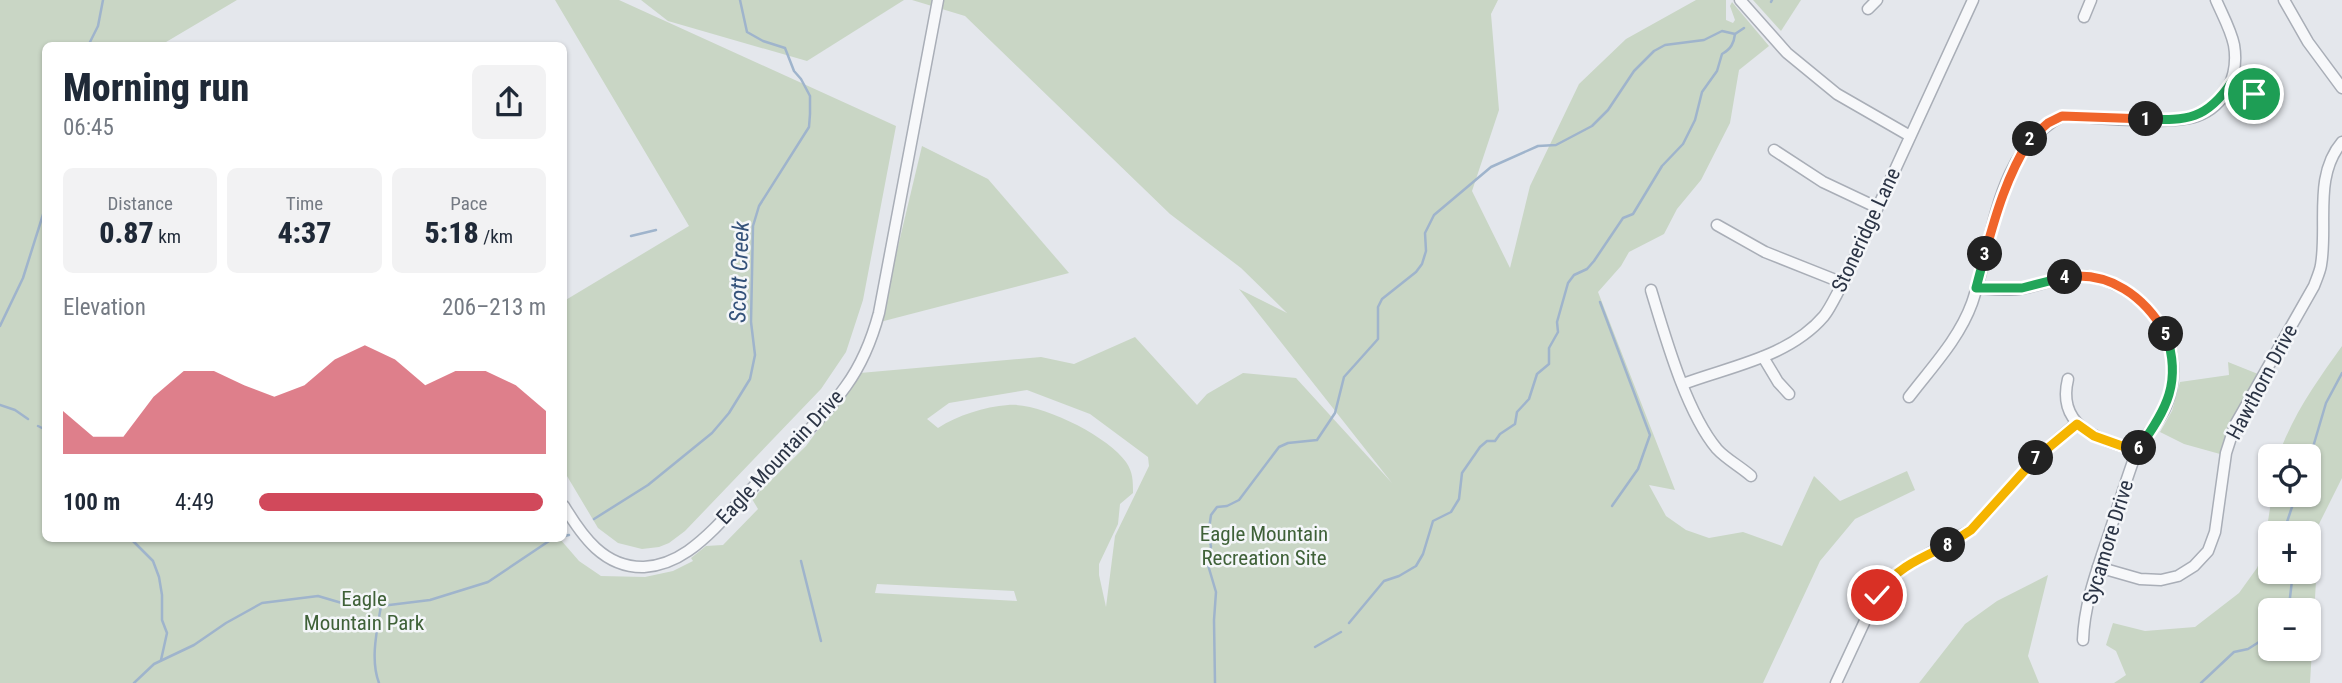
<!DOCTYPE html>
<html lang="en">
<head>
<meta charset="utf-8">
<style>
  body { margin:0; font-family:"Roboto Condensed",sans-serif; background:#f2f2f3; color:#1f2937; height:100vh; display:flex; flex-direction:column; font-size:26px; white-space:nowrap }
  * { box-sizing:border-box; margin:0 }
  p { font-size:23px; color:#747a83 }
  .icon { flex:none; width:38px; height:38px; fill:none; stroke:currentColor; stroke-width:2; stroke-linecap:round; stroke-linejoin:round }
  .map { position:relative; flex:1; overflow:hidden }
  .sheet { position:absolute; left:42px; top:42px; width:525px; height:500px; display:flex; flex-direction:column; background:#fff; border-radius:10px; box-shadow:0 2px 5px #0004 }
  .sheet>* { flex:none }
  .controls { position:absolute; left:2258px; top:444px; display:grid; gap:14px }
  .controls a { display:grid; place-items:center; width:63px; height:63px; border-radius:10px; background:#fff; box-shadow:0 2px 5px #0004; font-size:35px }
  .pin { position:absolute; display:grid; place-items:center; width:60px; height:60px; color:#fff; margin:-30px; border:4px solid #fff; border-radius:50%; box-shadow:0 2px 7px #0007 }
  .km { position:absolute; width:35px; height:35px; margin:-18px; border-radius:50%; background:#222; color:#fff; font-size:19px; line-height:35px; text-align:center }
  .round { display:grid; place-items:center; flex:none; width:74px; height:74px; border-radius:10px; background:#f2f2f3 }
  .headline { display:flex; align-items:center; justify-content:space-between; height:119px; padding:0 21px }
  h1 { font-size:38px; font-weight:800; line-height:52px }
  .metrics { display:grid; grid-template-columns:repeat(3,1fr); gap:10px; height:119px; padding:7px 21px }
  .metrics div { display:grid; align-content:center; border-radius:10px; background:#f2f2f3; text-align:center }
  .metrics b { font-size:30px; font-weight:800 }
  .metrics small { font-size:19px; font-weight:400 }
  .metrics p { font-size:19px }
  .chart { height:196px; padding:14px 21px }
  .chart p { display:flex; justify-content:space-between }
  .chart svg { width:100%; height:126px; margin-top:7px; fill:#d1495b; opacity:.7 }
  ul { padding:0 21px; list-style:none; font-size:23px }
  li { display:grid; grid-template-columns:112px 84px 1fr; align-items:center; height:52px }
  li i { height:18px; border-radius:9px; background:#d1495b }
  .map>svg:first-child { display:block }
</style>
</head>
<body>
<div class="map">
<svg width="2342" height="683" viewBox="0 0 2342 683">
  <rect width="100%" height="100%" fill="#e4e7ec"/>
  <g fill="#c9d6c5" fill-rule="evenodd">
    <path d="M0,0H237L161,45L46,46V539H560L579,561L601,576L645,577L673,571L693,561L691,558L706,546L723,545L758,509L752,499L806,446L860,373L1041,357L1074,364L1135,337L1197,405L1207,394L1243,373L1296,378L1392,483L1239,289L1287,313L1241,268L1170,214L965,16L912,0H1498L1491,14L1499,110L1472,191L1510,268L1530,186L1579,84L1626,39L1696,0H1726V20L1733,23L1735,20L1730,6L1732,2L1769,46L1739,70L1730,123L1701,180L1677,209L1664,234L1629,252L1621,266L1598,292L1675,490L1649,485L1666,516L1686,530L1709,538L1743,532L1782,546L1814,476L1840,501L1907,471L1915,490L1855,519L1820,561L1763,683H0ZM1027,390L1090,414L1148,457L1149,466L1115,536L1106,607L1099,575V564L1118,524L1120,504L1133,493C1133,481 1133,472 1126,462C1108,436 1040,402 1008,405C984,407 958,415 938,428L927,419L949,403ZM877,584L1014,591L1017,601L875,593Z"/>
    <path d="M555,0H619L896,126L863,300L846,352L821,389L685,531L669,543L659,547L642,549L618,543L598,528L564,471V301L689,226Z"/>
    <path d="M641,0H904L807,61L668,21Z"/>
    <path d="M1753,0H1801L1781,31Z"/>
    <path d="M922,146L988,179L1069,273L880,322Z"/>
    <path d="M2342,346V478L2316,530L2313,575L2316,581L2310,683H2114L2126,675L2116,651L2106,645L2113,623L2145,631L2195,627L2239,593L2257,568L2263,554L2272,495H2308V457H2278C2292,416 2317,381 2342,346ZM2270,534H2308V572H2270ZM2270,611H2308V649H2270Z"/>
    <path d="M2228,362L2258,374L2229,426L2220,454L2184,444L2160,432L2172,411L2180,382L2229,375Z"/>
    <path d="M2048,575L2028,656L2039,683H1919L1965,624L1997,601Z"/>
  </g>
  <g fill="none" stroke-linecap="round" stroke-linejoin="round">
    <g stroke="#9fb4cc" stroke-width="2.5">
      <path d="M1771,2L1772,0"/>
      <path d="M88,46L98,26L103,0"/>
      <path d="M631,236L656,230"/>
      <path d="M1600,302L1650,435L1638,469L1612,506"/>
      <path d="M0,326L23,278L46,205"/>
      <path d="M0,405L15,410L28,419"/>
      <path d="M38,426L46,430"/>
      <path d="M2308,464L2326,403L2342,373"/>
      <path d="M594,519L648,485L712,433L729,413L750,379L755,355L751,322L753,226L759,206L809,127L810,114V96L801,79L794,71L785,48L763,41L747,32L740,0"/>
      <path d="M2283,534L2296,495"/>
      <path d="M564,536L569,535"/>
      <path d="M131,539L153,561L159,577L162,595V620L167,633L161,660"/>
      <path d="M801,561L821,641"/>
      <path d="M2286,611L2289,606L2293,572"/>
      <path d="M1349,623L1384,581L1399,576L1416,566L1423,554L1433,521L1451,512L1459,499L1462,473L1480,447L1487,441H1495L1500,434L1515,424L1517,412L1529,399L1537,374L1549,364V348L1558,332L1557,322L1568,283L1574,275L1587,269L1594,261L1623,218L1633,214L1662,166L1683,144L1695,120L1702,92L1717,71L1722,54C1731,49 1734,43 1735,34"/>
      <path d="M1315,647L1341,632"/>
      <path d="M134,683L154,664L194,645L226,623L262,603L318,596L352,606H381L430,600L488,582L552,539"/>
      <path d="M379,683C370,660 377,630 381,606"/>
      <path d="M1215,683L1214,620L1216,592L1208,565L1211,546L1208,536L1211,515L1217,507L1227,506L1239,500L1279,447L1288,443L1317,440L1335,413L1344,377L1378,339V307L1382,299L1416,272L1422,264L1426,251L1425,233L1434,215L1491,167L1538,146L1556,145L1592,126L1608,110L1634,71L1654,51L1665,45L1704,40L1722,31L1735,34L1744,28"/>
      <path d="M2201,683L2234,652L2248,649L2270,635"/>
    </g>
    <g stroke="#a9aeb7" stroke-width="13">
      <g id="minor">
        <path d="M1740,0L1787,53L1837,94L1910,136"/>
        <path d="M2284,0L2308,42L2342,88"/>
        <path d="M1868,9L1877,0"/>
        <path d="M2084,17L2091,0"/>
        <path d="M2231,84L2254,94"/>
        <path d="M1774,150L1823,182L1876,207"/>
        <path d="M1717,225L1765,252L1843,283"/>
        <path d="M1976,288C1992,289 2008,291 2024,288C2046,284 2069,272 2092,277C2150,289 2190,348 2166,406C2159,424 2141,438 2135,456C2125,483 2117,510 2108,537C2097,570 2084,605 2083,640"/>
        <path d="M1651,290C1665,336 1686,412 1717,449C1726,459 1741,467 1751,476"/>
        <path d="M1763,357L1778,382L1789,394"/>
        <path d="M2068,379C2056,428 2100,439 2136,451"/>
        <path d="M1683,384C1731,366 1789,357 1824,316C1831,307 1837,293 1843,283L1973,0"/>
        <path d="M1909,397C1931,368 1959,339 1972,303C1994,239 1995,152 2062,116C2096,117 2167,126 2197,116C2226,106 2239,74 2234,45C2231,30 2222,14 2216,0"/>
        <path d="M564,506C582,536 604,568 644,567C660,566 675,560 688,551C715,532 737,503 760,480C789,449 822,420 846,386C862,364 872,339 879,313L938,0"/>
        <path d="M2098,567L2140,579L2161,580L2178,576L2194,566L2208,551L2215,532L2226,453L2235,425L2314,286C2316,280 2320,272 2321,265C2328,225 2313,176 2342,142"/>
        <path d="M1836,683L1877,595L1887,581L1907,566L1971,530L2036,458L2077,423"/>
      </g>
    </g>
    <use href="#minor" stroke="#f7f8fa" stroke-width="10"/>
  </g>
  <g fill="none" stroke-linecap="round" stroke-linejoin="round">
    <g stroke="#fff" stroke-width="14">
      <path id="split-1" d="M2146,119C2187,121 2207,119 2231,83L2254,94"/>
    </g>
    <g stroke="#fff" stroke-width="14">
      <path id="split-2" d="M2030,139L2048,123L2062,116L2146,119"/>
    </g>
    <g stroke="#fff" stroke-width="14">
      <path id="split-3" d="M1985,254C1996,213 2007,176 2030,139"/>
    </g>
    <g stroke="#fff" stroke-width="14">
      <path id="split-4" d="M1985,254L1976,288H2022L2065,277"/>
    </g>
    <g stroke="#fff" stroke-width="14">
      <path id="split-5" d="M2065,277C2110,271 2144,296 2166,334"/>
    </g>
    <g stroke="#fff" stroke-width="14">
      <path id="split-6" d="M2139,448C2167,409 2182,382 2166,334"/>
    </g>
    <g stroke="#fff" stroke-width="14">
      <path id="split-7" d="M2036,458L2077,424L2094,436L2136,451L2139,448"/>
    </g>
    <g stroke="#fff" stroke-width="14">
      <path id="split-8" d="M1948,545L1971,530L2036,458"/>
    </g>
    <g stroke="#fff" stroke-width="14">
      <path id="split-9" d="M1877,595C1894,569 1921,558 1948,545"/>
    </g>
    <use href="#split-1" stroke="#22a559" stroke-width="9"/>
    <use href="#split-2" stroke="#f0652b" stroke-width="9"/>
    <use href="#split-3" stroke="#f0652b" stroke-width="9"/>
    <use href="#split-4" stroke="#22a559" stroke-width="9"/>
    <use href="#split-5" stroke="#f0652b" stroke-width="9"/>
    <use href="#split-6" stroke="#22a559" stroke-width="9"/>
    <use href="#split-7" stroke="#f5b400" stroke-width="9"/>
    <use href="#split-8" stroke="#f5b400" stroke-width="9"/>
    <use href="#split-9" stroke="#f5b400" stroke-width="9"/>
  </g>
  <g text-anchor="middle" stroke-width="5" stroke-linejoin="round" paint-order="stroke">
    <g font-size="21" fill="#2b3445" stroke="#f4f6f9">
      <text transform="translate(1866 230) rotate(-65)" y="7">Stoneridge Lane</text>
      <text transform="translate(2262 382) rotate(-62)" y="7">Hawthorn Drive</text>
      <text transform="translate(780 457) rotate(-47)" y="7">Eagle Mountain Drive</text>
      <text transform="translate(2108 542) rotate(-73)" y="7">Sycamore Drive</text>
    </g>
    <g font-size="21" fill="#3f6138" stroke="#f4f6f9">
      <text x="1264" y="541">Eagle Mountain<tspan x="1264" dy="24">Recreation Site</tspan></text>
      <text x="364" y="606">Eagle<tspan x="364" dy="24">Mountain Park</tspan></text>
    </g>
    <g font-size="23" font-style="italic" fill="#34527a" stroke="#f4f6f9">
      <text transform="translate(739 272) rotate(-88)" y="8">Scott Creek</text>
    </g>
  </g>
</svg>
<div class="controls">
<a><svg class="icon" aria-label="locate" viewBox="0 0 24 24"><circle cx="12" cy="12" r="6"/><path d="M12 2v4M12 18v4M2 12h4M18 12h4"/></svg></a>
<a>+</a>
<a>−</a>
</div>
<div class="pin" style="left:2254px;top:94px;background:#1e9e55"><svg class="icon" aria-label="arrive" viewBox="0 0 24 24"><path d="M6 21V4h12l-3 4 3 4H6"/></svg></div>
<div class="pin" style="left:1877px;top:595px;background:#d93025"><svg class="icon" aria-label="check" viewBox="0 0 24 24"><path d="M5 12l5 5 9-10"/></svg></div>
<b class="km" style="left:2146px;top:119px">1</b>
<b class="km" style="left:2030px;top:139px">2</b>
<b class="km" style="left:1985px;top:254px">3</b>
<b class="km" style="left:2065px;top:277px">4</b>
<b class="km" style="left:2166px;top:334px">5</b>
<b class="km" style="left:2139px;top:448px">6</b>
<b class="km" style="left:2036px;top:458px">7</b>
<b class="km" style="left:1948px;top:545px">8</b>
<section class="sheet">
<div class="headline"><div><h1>Morning run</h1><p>06:45</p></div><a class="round"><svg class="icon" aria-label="share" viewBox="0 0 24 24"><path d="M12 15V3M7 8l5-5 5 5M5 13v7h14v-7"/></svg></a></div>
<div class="metrics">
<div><p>Distance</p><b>0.87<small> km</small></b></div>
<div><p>Time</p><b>4:37</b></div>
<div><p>Pace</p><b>5:18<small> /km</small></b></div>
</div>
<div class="chart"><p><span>Elevation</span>206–213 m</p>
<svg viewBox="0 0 160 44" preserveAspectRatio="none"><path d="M0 44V29L10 38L20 38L30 24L40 15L50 15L60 20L70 24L80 20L90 11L100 6L110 11L120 20L130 15L140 15L150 20L160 29V44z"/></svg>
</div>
<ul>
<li><b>100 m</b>4:49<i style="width:99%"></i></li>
</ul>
</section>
</div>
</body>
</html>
